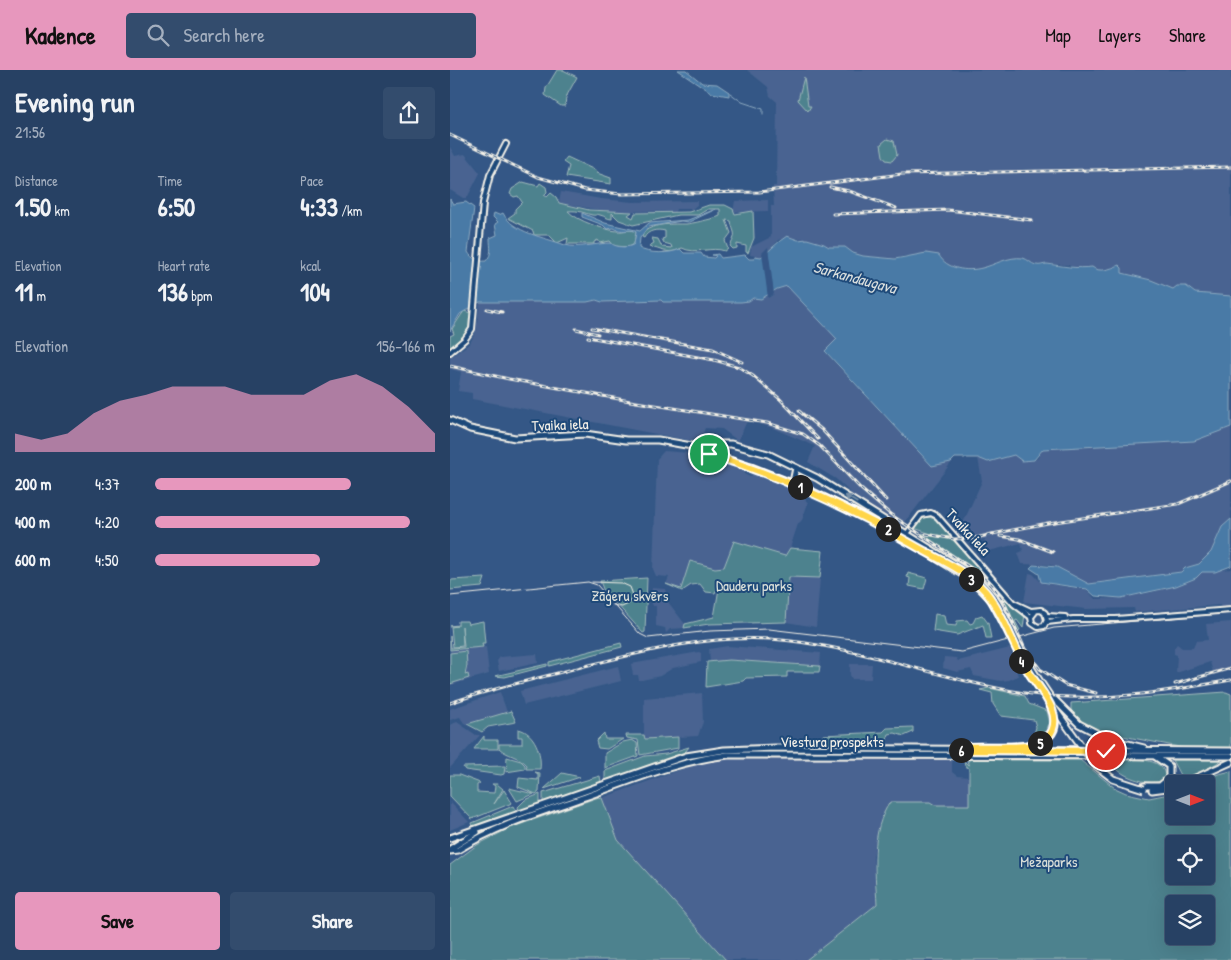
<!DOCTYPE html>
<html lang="en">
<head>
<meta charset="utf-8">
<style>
  body { margin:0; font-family:"Patrick Hand",sans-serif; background:#334c6d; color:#f1f3f6; height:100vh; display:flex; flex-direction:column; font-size:19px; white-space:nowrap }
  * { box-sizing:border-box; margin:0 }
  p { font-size:16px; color:#a4afbf }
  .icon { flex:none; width:28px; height:28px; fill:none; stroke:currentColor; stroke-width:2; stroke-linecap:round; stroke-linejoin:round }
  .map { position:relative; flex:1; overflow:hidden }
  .drawer { display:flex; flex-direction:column; background:#274164; width:450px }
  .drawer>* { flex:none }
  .needle { width:32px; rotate:90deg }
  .tools { position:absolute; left:715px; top:705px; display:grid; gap:10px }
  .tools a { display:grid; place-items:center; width:50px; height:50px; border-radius:5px; background:#274164; box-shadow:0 5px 20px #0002,0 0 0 1px #435a78; font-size:25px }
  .pin { position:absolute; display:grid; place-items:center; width:42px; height:42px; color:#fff; margin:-21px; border:2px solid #fff; border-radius:50%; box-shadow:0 1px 5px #0007 }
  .km { position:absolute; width:25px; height:25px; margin:-12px; border-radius:50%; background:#222; color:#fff; font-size:14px; line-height:25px; text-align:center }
  .round { display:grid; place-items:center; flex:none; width:52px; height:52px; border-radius:5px; background:#334c6d }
  .overview { display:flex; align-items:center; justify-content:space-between; height:85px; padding:0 15px }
  h1 { font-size:28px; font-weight:700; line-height:38px }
  .metrics { display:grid; grid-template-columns:repeat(3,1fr); gap:8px; height:85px; padding:5px 15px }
  .metrics div { display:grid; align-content:center }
  .metrics b { font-size:25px; font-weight:700 }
  .metrics small { font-size:14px; font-weight:400 }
  .metrics p { font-size:14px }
  .chart { height:140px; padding:10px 15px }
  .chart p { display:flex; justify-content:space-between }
  .chart svg { width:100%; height:90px; margin-top:5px; fill:#e797bd; opacity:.7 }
  .action { display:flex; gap:10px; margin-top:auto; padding:10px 15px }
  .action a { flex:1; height:58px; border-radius:5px; background:#e797bd; color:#111; font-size:20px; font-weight:700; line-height:58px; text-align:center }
  .action a+a { background:#334c6d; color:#f1f3f6 }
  ul { padding:0 15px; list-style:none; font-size:16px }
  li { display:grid; grid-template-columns:80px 60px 1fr; align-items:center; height:38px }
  li i { height:12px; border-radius:6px; background:#e797bd }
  header { display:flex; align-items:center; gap:30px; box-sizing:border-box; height:70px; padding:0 25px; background:#e797bd; color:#111 }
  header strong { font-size:24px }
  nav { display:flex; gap:28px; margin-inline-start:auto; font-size:18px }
  .search { width:350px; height:45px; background:#334c6d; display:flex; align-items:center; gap:12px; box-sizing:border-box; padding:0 18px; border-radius:5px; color:#a4afbf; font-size:19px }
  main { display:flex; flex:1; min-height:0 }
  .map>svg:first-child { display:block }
</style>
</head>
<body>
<header>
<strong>Kadence</strong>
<div class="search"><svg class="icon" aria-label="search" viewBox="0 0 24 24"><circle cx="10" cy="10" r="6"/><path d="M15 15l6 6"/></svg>Search here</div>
<nav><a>Map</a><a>Layers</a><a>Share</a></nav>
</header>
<main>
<section class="drawer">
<div class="overview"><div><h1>Evening run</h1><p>21:56</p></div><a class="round"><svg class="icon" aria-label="share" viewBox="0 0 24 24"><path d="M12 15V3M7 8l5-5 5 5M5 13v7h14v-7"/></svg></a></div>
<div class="metrics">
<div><p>Distance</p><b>1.50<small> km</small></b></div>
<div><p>Time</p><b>6:50</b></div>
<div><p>Pace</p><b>4:33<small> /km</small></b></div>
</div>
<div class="metrics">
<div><p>Elevation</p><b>11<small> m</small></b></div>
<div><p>Heart rate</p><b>136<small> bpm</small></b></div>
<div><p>kcal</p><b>104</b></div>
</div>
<div class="chart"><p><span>Elevation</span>156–166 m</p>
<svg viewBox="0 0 160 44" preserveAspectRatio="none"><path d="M0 44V35L10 38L20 35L30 25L40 19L50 16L60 12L70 12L80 12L90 16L100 16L110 16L120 9L130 6L140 12L150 22L160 35V44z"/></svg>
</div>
<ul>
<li><b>200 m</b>4:37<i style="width:70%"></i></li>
<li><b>400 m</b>4:20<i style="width:91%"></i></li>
<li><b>600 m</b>4:50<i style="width:59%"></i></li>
</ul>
<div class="action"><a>Save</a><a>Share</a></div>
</section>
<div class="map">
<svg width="781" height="890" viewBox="0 0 781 890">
  <rect width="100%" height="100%" fill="#345786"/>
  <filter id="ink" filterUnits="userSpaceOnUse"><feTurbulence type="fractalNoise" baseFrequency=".02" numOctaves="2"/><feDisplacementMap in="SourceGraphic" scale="10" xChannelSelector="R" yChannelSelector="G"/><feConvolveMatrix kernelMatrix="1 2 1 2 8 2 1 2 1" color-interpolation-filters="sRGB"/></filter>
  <g filter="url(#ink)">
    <g fill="#486491">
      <path d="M297,0H781V226L745,223L736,216H727L723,220L697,209L672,203L671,200L666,196L659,200H645L641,197L627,199L618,195L595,194L587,195L569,188L558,189L531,199H503L493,192L490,186L484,185L455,186L445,189L413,186L403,183L395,177H379L374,174L357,169L335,168L328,170L320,181L311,187L300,185L301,177L321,167V136H324L323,116H326L327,32L320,26L318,17Z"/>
      <path d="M0,77L5,86L15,84L30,103L17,128H13L0,120Z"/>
      <path d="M111,122L151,129L183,132L247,131V135L242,139H226L225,142L155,141L109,133Z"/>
      <path d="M318,130V141L283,142L285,131Z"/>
      <path d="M337,216L387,269L375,282L475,389L482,396L501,392L505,388L452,456L409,431L386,409L358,392L365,376L320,357L297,351L288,371L272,359L255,358L252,366L243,371L22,329V323L8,321L11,302L0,299V288L20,273L26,261L30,232L211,230L213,232H291L303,228L311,229L327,219Z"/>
      <path d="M781,357V449L772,457L761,482L749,494L735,498L731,502L639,514L601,495L572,494L568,483L573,481L571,473L531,483L535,469L520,471L519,465L509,462L532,411L528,388L538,392L564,385L572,391L584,390L588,388L592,379L744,371Z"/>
      <path d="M214,381L240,383L252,388L257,386L295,401L294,404L300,407L303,404L349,422L358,433L352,450L348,454L338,484L335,486L284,471L274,497L265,498L240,491L231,519L216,514L219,507L206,506L203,499L207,389Z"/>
      <path d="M781,499V537L771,538L770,535L685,542L684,538L636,539L574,532L579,503L583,504L592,513L637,520L645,529L671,528L698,523L726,516L746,508L752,502Z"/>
      <path d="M339,507L370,508L366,557L336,552Z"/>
      <path d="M202,518L215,519L218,532L235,554L234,558L220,559L216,563L215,558L206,556V536H203L201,531Z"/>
      <path d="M781,552V600L764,605L760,592L726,603L727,585L724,584V578L727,574L732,578H743L746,571L758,570L756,554Z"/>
      <path d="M278,576L371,583L370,596L279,590L260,592L259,579Z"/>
      <path d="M36,577L39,604L0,615V580Z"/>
      <path d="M560,578L568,606L559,610L551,611L524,606L521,599L507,602L493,598L494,587L506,588L508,591Z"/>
      <path d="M249,582L251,583V592L223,598L210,606L192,610H189L188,605H183L181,594Z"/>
      <path d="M87,584L88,593L49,601L47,591L50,587Z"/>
      <path d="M400,594H422L421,609H402L400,605Z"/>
      <path d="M168,596L171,611L74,635L70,621Z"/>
      <path d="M50,622L57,642L17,654L14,653L10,647L0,650V639Z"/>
      <path d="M252,623L253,652L248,666L194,669V628Z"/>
      <path d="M7,652L26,665H30L0,698V655Z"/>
      <path d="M498,688L502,691V702L507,706L519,707V735H484L480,732L432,744L423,786L427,834L356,890H276L168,770L152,728L246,694L265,690L299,688Z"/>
      <path d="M0,732L19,752L0,760Z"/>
    </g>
    <g fill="#4e828e" stroke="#a1babb" fill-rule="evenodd">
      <path d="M107,0H113L127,7L116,27L115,36H111L95,25L96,18Z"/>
      <path d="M354,7L358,36H361L358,41L348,30Z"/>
      <path d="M437,69L444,71L447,85L442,91L436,90L433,86L431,74Z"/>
      <path d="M117,87L147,101V103L161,108V114L116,107L119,96L113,92Z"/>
      <path d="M73,112L88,116L90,113L96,117L97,122L94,125L97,127L101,123L106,127L109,133L139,140L182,142L178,145L183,148L185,143L239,142L259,135H275L283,139L285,144L303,141L304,168L298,183L296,182V176L287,174V178L283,179L280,176C288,162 283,164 281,151L276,150L281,163L275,171L278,179L275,181C262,176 245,185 232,178C219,185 211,180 199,176L204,173L202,168L208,169L212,177L222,178L221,175L214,173L212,169L215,168V161C207,159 198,160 194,168L192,167L194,162C204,153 223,154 236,154C240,154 267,148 270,146V139H258L248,145H228L183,155L169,150L162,143V149C157,149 155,146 150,145C144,143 148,146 142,145C134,143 129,140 118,141C127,151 155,160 167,161C174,162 180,158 186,162L184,174L180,177L164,176L160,171L150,173L148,170L144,172V174H117L118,168L107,173L99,165H84L83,161L58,148L65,143V139L72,132L68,126L64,127L60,124L62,119Z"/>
      <path d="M14,241L21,243L20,255L15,265L0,278V266L4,264L2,259Z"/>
      <path d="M479,447L487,450L503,468L484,465L464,458L471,449Z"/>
      <path d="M472,463L507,470L534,505L472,464Z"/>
      <path d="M284,471L335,486L340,478L373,481L370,508L339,507L336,552L259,554L234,558L235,554L264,547L270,513L265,523L256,522L250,514L241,515L232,521L216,514L231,519L240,491L265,498L274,497Z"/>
      <path d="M458,503L477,508L474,519L459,516L460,508L457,507Z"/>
      <path d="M35,508L32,517L0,520L1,510Z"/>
      <path d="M197,508L195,562L193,563L153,519L150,511Z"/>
      <path d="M549,520L575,544L573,558L567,550L565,551L570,560L567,561Z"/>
      <path d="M485,544L494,546L496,555L506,556L507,551L517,550L520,554L523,553L526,547L532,545L538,553L541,568H536L533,555L507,565L483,561Z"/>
      <path d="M8,551H17L18,554L33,551L35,573H32L33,577L0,580V566L1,578L14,577L12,556L13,576L3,577L1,557L7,556H0L8,555Z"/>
      <path d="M171,573L172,577L99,596V592Z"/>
      <path d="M16,581L17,595L15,605L18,604L19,608L0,614V583Z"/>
      <path d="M279,590L370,596L369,602H337V607L296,608L293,611L256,617L257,592Z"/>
      <path d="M97,594V596L55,607L45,606Z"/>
      <path d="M539,618L575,626L579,634L597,641L600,653L594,664H584L586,657L584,650L551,646L543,634L542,623L530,620Z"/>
      <path d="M776,622L781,624V678H735L646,661L629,651L621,640V633Z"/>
      <path d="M61,641L66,652L38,657L32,662L17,654Z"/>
      <path d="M463,657V662L454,666L445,663L439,664L435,675L375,676L372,670L373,665L433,662L437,658Z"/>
      <path d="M68,659C85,662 92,684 90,699H76L77,695C69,686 57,686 49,678V674H72V667H68Z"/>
      <path d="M154,663L155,669H173L157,679L148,678L146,671Z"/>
      <path d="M176,665H194L195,669L228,667V678L190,685L188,670L177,668Z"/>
      <path d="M34,666V670H48V679H24Z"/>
      <path d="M182,670L187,673L188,686L155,698V683L173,672Z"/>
      <path d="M239,677L232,686L155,712V701L195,686L216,684Z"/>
      <path d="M57,687L71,691L75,695V699L56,702Z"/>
      <path d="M519,688L551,690H630L665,718L676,723L699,728L724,723V746H756V714H748L765,705L781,701V890H356L427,834C425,799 420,762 440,732H480L485,735H519V698L515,696L514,691L519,696L517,691H519ZM724,774H756V806H724ZM724,834H756V866H724Z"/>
      <path d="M661,690C676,690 717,684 715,709C701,718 665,706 661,690Z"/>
      <path d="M722,690H772L745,706L731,707Z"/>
      <path d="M55,696L54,704L51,705L15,700L13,697Z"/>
      <path d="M85,702L90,703L89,722L86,724L68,717L69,708L88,710V704Z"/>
      <path d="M112,703L130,707L94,719Z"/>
      <path d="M0,705H9L30,713L27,715V722L44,723L45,716L42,714H47L53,719L44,734L54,720L62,733L22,749L0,726Z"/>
      <path d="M150,706L151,712L93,732V723Z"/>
      <path d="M59,718L84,724L67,731Z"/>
      <path d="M90,724V734L72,741L69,740L68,737L75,730Z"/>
      <path d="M149,727L152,728L168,770L276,890H0V795L27,775L60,758Z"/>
      <path d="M63,736L67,743L23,757L22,753Z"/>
    </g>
    <g fill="#497aa6" stroke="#8daac0">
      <path d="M228,0H236L252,13L267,14L279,22V26L262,23Z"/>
      <path d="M0,129L3,134L16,132L24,138L18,182C22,189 28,192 36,191C43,183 40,178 40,168L47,165L45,154L48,152L43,147L44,143L49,145L53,143C63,163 94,167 115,175C129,179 147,173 161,173C166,178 180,178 184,174L186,162C179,158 171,163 164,158L157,159L153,155L132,147V143L155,153L190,161L199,153L238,150L266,139L239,152L231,151L198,157L190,168L189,178C197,184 221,184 230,179L234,183H251L254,187L264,188L266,186L262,185L268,184L271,188L295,185L299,189H304L305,186L311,187C321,180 327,172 337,166L348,170L357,169L374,174L379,177H395L403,183L413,186L445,189L476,183L489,185C496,199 517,202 532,198C545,195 558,186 573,188C578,189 581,194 586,195C590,196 594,194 597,194C613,196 626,199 642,197C649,203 661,199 669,195L672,198V203L701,210L723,219L727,216H736L745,223L781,226V357L744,371L593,379L584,390L572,391L564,385L538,392L528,388H505L501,392L482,396L375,281L387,269L337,216L327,219L311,229L303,228L299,231L291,232H213L211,230L152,232L146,230L137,232H30L10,244L0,261Z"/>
      <path d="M781,449V496L765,502H752L746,508L726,516L671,528L645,526L637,519L591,512L589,504L580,498L583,495L607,497L639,514L731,502L735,498L749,494L761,482L772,457Z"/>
    </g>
    <path fill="#345786" d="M318,177L324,224L318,228L312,183Z"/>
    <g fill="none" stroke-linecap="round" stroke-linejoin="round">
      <path stroke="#8daac0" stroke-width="1" d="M280,23L292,32L313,39V44"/>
      <g stroke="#f4f1e8" stroke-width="8">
        <g id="minor">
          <path d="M0,282L15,269L22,259L33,133L40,105L56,74"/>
          <path d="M453,469L471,445L481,443L487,446L564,534L581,547"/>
          <path d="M566,534L581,541L591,540L595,543L597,550L594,556L588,557L582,553L581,547L585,542"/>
          <path d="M597,546L615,547"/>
          <path d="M597,552L623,549H666L781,540"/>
        </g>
      </g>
      <g stroke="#f4f1e8" stroke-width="9">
        <g id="major">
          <path d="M0,350L20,359L65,368L135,364L176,370H208L253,378L259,384L301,397L359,420L422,451L475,481"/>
          <path d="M253,378L261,374H281L318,384L367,408L516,501"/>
          <path d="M340,413L343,412L346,398"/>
          <path d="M658,669L694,678"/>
          <path d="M519,677C546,675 626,687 600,635"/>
          <path d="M732,714L781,692"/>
          <path d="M694,716H710L719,708V696L706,687"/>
          <path d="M702,720L724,717"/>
          <path d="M0,768L236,686L274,680L326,678L781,681"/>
          <path d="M0,779L27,762"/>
          <path d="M0,781L8,780C47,755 92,742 135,727C183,710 228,691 278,685L781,686"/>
        </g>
      </g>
      <use href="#minor" stroke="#1f4a7a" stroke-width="4"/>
      <use href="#major" stroke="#1f4a7a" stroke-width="5"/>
      <g stroke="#f4f1e8" stroke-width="1">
        <path d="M142,512L171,513L180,517L183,525L180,533L172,537L163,535"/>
        <path d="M0,526L138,512L147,515L190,564L198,568L260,561L319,559L512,582L604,558L781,543"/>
      </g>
      <g stroke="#f4f1e8" stroke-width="3">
        <g id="rail">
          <path d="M0,65L88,107L135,120L171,124L309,122L452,104L781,97"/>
          <path d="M380,117L399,121L446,138"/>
          <path d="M383,144L498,140L582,150"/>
          <path d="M37,239L52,242"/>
          <path d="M142,258L263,279L292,292"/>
          <path d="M126,259L148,264"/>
          <path d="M138,267L264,290L289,297L303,306L330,329L368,369"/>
          <path d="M0,296L59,309L180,331L317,353L353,364L370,376L411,419L440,444L524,500L542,514L556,536L575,579L590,599L615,615L646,623"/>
          <path d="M349,341L372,360L436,430"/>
          <path d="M476,464L504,469L528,468"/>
          <path d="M537,465L598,453L728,434L781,411"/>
          <path d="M550,466L569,469L603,482"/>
          <path d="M521,469L543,464"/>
          <path d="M725,614L781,598"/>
          <path d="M0,633C40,619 82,610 123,599C189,583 252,565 320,569C410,575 494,612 582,624C650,633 715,622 781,610"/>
        </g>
      </g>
      <use href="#rail" stroke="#1f4a7a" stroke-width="1" stroke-dasharray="4" stroke-linecap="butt"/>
      <g stroke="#f4f1e8" stroke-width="9" stroke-linecap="butt">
        <g id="major-bridge">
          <path d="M475,481L523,511L541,529L579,603L645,695L663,709L694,719"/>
          <path d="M516,501C550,525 552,543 570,578C580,598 593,616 605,634"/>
          <path d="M605,630L629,654L658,669"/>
        </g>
      </g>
      <use href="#major-bridge" stroke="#1f4a7a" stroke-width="5"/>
    </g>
    <defs><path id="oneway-solid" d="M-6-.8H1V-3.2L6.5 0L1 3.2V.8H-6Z" transform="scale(1.25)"/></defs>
    <use fill="#748da6" href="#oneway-solid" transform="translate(401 429) rotate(-148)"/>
  </g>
  <g fill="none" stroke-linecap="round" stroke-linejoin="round" filter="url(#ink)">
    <g stroke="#fff" stroke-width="10">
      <path id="route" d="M259,384C330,406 398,437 462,474C486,488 516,500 535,521C555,545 563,578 580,604C591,621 616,647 598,667C582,685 527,671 503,680L656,681"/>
    </g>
    <use href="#route" stroke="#ffd54a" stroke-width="6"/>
  </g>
  <g text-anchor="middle" stroke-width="4" stroke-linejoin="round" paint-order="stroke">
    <g font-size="15" fill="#f4f1e8" stroke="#1f4a7a">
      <text transform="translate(110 355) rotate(-2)" y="5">Tvaika iela</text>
      <text transform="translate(518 462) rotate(47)" y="5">Tvaika iela</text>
      <text x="382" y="677">Viestura prospekts</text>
    </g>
    <g font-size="15" fill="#dbe0da" stroke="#1f4a7a">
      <text x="304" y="521">Dauderu parks</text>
      <text x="180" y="531">Zāģeru skvērs</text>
      <text x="599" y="797">Mežaparks</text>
    </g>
    <g font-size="16" font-style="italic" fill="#dadfde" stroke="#1f4a7a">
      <text transform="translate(405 207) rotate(15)" y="6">Sarkandaugava</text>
    </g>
  </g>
</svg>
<div class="tools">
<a><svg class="needle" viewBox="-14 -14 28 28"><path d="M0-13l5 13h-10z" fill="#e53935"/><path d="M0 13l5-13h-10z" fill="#a4afbf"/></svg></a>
<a><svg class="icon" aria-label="locate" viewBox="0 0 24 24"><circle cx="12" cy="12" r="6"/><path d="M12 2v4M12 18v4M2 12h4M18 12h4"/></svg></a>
<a><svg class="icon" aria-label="layers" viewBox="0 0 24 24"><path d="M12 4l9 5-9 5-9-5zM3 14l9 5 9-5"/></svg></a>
</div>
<div class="pin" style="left:259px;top:384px;background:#1e9e55"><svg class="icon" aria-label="arrive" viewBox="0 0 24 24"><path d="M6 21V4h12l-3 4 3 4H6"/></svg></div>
<div class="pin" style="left:656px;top:681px;background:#d93025"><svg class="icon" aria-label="check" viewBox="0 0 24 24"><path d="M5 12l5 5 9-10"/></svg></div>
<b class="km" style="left:350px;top:417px">1</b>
<b class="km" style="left:438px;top:459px">2</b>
<b class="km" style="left:521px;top:509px">3</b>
<b class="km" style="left:571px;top:591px">4</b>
<b class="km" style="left:590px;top:673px">5</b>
<b class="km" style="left:511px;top:680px">6</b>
</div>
</main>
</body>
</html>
